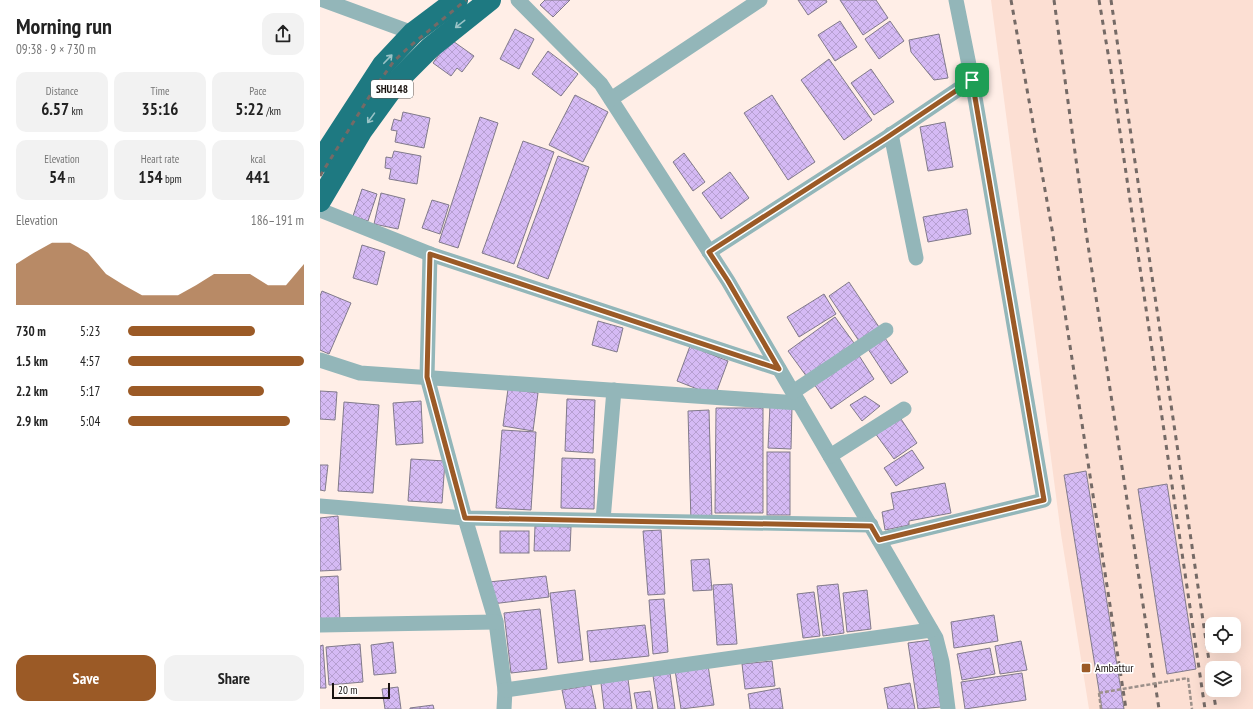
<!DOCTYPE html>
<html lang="en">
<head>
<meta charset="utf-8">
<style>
  body { margin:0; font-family:"PT Sans Narrow",sans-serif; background:#f2f2f2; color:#222; height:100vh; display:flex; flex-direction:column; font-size:15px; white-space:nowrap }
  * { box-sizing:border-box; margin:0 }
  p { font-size:13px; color:#767676 }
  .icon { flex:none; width:22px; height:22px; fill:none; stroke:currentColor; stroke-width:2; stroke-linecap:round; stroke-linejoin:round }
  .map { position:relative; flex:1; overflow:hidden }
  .side { display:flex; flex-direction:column; background:#fff; width:320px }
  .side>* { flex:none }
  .controls { position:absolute; left:885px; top:617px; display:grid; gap:8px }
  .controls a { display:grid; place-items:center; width:36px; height:36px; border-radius:8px; background:#fff; box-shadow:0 4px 16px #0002; font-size:20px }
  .scale { position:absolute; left:12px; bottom:10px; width:58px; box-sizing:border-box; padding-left:4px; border:2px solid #19120f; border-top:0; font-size:11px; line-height:14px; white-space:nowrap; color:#19120f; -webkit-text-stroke:3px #fff; paint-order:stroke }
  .pin { position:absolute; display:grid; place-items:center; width:34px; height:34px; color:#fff; margin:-17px; border-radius:8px; box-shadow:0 2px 6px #0006 }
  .round { display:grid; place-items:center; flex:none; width:42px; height:42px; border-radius:12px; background:#f2f2f2 }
  .head { display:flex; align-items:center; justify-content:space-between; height:68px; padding:0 16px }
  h1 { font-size:22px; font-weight:700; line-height:30px }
  .figures { display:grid; grid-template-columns:repeat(3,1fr); gap:6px; height:68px; padding:4px 16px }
  .figures div { display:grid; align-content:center; border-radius:10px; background:#f2f2f2; text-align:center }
  .figures b { font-size:17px; font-weight:700 }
  .figures small { font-size:11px; font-weight:400 }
  .figures p { font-size:11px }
  .chart { height:112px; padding:8px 16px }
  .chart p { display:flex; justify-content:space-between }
  .chart svg { width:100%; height:72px; margin-top:4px; fill:#9b5a26; opacity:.7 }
  .primary-button { display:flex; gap:8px; margin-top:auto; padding:8px 16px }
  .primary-button a { flex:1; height:46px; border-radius:12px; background:#9b5a26; color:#fff; font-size:16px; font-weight:700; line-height:46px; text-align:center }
  .primary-button a+a { background:#f2f2f2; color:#222 }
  ul { padding:0 16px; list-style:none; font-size:13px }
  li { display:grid; grid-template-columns:64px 48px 1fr; align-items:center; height:30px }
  li i { height:10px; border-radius:5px; background:#9b5a26 }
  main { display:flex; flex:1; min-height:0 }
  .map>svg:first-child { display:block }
</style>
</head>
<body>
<main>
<section class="side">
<div class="head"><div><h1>Morning run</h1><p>09:38 · 9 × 730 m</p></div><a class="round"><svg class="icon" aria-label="share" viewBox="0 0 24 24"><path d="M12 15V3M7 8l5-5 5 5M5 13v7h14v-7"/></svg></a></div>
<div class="figures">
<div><p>Distance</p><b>6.57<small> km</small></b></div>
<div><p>Time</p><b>35:16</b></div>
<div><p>Pace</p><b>5:22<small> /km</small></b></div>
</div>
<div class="figures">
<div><p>Elevation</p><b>54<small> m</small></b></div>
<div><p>Heart rate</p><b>154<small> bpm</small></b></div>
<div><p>kcal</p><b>441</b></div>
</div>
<div class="chart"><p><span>Elevation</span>186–191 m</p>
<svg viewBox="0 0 160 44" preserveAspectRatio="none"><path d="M0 44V19L10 12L20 6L30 6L40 12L50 25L60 32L70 38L80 38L90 38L100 32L110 25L120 25L130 25L140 32L150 32L160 19V44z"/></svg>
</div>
<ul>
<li><b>730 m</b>5:23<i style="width:72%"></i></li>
<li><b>1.5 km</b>4:57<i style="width:100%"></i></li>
<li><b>2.2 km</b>5:17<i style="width:77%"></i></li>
<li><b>2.9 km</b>5:04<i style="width:92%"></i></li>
</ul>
<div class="primary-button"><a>Save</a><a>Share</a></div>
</section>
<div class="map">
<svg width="933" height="709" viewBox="0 0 933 709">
  <defs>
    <pattern id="building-cross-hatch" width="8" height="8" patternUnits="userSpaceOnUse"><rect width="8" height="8" fill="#d5baf4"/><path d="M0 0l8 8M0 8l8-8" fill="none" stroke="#b69fd0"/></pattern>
  </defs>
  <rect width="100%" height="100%" fill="#ffeee7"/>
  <path fill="#fcdfd3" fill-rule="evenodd" d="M671,0H933V709H769L741,534ZM892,624H914V646H892ZM892,668H914V690H892Z"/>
  <g fill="url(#building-cross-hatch)" stroke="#817a8a">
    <path d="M225,0H250L233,17L220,5Z"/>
    <path d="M478,0H506L507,2L488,15Z"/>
    <path d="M520,0H556L568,18L543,35Z"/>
    <path d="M520,21L537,47L515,61L498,35Z"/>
    <path d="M570,21L584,41L559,59L545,39Z"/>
    <path d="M195,29L214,39L199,69L180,59Z"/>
    <path d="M619,34L628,78L614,80L591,52L589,40Z"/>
    <path d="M130,39L154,56L142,72L137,68L131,76L113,63Z"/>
    <path d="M228,51L258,74L241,96L212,74Z"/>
    <path d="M509,59L552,120L524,140L481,80Z"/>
    <path d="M551,69L574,102L554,115L531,83Z"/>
    <path d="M255,95L288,112L263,162L229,145Z"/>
    <path d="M452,95L495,162L468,180L424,113Z"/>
    <path d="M83,112L110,118L104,148L75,142L77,131L71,130L74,119L81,121Z"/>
    <path d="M160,117L178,123L138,248L119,242Z"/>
    <path d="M625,122L633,167L608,171L600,127Z"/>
    <path d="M203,141L234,152L194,264L162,253Z"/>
    <path d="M74,151L101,156L97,184L69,179L71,169L65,168L66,157L72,158Z"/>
    <path d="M364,153L385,182L373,191L353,162Z"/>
    <path d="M238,156L269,167L228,279L197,267Z"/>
    <path d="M410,172L429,198L401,219L382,193Z"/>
    <path d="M42,189L57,194L48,221L33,216Z"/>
    <path d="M61,193L85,199L78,229L54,224Z"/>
    <path d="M112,200L129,205L120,234L102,228Z"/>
    <path d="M647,209L651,234L608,242L603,217Z"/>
    <path d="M42,245L65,252L57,285L33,278Z"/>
    <path d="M529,282L559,327L539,341L509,296Z"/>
    <path d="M2,291L31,303L9,354L0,350V296Z"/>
    <path d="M504,294L516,314L479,337L467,317Z"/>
    <path d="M515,317L534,343L487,377L468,351Z"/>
    <path d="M278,321L303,328L297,352L272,345Z"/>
    <path d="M565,338L588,372L571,384L548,349Z"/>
    <path d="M370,346L408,361L395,396L357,381Z"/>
    <path d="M538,354L554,379L511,409L494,384Z"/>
    <path d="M188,389L218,393L213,431L183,426Z"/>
    <path d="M0,391L17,392L15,420L0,419Z"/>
    <path d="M545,396L560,406L542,421L530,405Z"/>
    <path d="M247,399L275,400L273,453L245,451Z"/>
    <path d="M101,401L103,443L76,445L73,403Z"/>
    <path d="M24,402L59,405L53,493L18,491Z"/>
    <path d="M450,405L472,406L471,449L448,448Z"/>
    <path d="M396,408H443V513H395Z"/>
    <path d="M389,410L392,521L371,522L368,411Z"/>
    <path d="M579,416L597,443L574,459L555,433Z"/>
    <path d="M182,430L216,432L211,510L176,508Z"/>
    <path d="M592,450L604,468L576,486L564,468Z"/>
    <rect x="447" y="452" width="23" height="63"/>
    <path d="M242,458L275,459L274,509L241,508Z"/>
    <path d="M91,459L125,461L122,503L88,501Z"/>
    <path d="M0,465H8L5,491L0,490Z"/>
    <path d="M766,471L804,709H782L744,475Z"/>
    <path d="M625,483L631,513L589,521V525L565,530L562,512L574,509L571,493Z"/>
    <path d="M847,484L876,669L847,674L818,489Z"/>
    <path d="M18,516L21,570L0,571V518Z"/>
    <path d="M215,526L251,527L250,551H214Z"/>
    <path d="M341,530L345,594L328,595L323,531Z"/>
    <rect x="180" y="531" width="29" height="22"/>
    <path d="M389,559L392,590L373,591L371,560Z"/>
    <path d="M18,576L20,622L0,623V577Z"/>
    <path d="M226,576L229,597L172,604L169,582Z"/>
    <path d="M412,584L417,644L397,645L393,585Z"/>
    <path d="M518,584L524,633L503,636L497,586Z"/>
    <path d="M255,590L263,660L238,663L230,593Z"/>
    <path d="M547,590L551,629L527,632L523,593Z"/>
    <path d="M494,592L500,636L483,638L477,594Z"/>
    <path d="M344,599L348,652L333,654L329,600Z"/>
    <path d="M220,609L227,669L191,673L184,613Z"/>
    <path d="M674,615L678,641L634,648L631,622Z"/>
    <path d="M325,625L329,656L270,662L267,631Z"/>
    <path d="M611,640L621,707L598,709L588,643Z"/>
    <path d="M701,641L707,670L680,674L675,646Z"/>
    <path d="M73,642L76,673L54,675L51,645Z"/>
    <path d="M40,644L43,682L9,685L6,647Z"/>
    <path d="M3,645L6,688H0V646Z"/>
    <path d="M670,648L675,674L642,680L637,654Z"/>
    <path d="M452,661L455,686L425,689L422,664Z"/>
    <path d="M388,665L394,705L361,709L355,670Z"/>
    <path d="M350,673L355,709H338L333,676Z"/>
    <path d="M702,673L706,700L645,709L641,682Z"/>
    <path d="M308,679L312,709H284L281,683Z"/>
    <path d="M590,683L595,709H568L564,688Z"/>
    <path d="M271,685L276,709H246L242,690Z"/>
    <path d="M78,687L81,709H65L62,689Z"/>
    <path d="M460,688L463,709H430L428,694Z"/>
    <path d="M330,691L333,709H317L314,693Z"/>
    <path d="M113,705L114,709H90V708Z"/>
  </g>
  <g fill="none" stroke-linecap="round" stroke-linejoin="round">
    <g stroke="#9c908a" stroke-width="2.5" stroke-dasharray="4 2" stroke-linecap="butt">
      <path d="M868,678L872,709"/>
      <path d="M779,693L781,709"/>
    </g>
    <g stroke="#93b6b9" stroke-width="15">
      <path d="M3,0L93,33"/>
      <path d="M198,0L281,84L408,281L616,638L622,662L628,709"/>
      <path d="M636,0L652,80"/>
      <path d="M291,99L440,0"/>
      <path d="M571,134L596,258"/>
      <path d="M0,210L110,254L459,369"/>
      <path d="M389,252L566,138L652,80L724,500L559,540"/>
      <path d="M110,254L107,377L145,518L176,622L185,690L184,709"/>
      <path d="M0,360L40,373L479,403"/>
      <path d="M473,392L566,330"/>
      <path d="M510,456L584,409"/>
      <path d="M0,506L145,518L551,525"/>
      <path d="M283,520L294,390"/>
      <path d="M0,625L176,622"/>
      <path d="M185,690L611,630"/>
    </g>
    <g stroke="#1e7981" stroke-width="22">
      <path d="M0,162L63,65L93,33L137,0"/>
      <path d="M0,201L42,130L79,79L110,48L170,0"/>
    </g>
    <g stroke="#756a66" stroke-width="3" stroke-dasharray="5 5" stroke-linecap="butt">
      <path d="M691,0L732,229L806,709"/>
      <path d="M734,0L766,232L839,709"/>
      <path d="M779,0L791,71L885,709"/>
      <path d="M791,0L892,681"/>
      <path d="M0,176L54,89L74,61L89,47L146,0"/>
      <path d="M893,690L896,709"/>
    </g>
    <path stroke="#9c908a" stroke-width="2.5" stroke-dasharray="4 2" stroke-linecap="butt" d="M779,693L868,678"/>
  </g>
  <defs><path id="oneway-shaft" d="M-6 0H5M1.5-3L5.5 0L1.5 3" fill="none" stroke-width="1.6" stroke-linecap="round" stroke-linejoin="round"/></defs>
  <g stroke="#9ac3c6">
    <use href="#oneway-shaft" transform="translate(140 24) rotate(142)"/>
    <use href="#oneway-shaft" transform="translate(68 59) rotate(-46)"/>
    <use href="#oneway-shaft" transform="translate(51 118) rotate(126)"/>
  </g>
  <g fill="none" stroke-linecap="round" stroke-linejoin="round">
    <g stroke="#fff" stroke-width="8">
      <path id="route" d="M652,80L724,500L559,540L551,526L145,518L107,377L110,254L459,369L408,281L389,252L566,138Z"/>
    </g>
    <use href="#route" stroke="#9b5a26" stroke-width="5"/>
  </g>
  <rect fill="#9b5a26" stroke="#fff" stroke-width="1.5" x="761" y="663" width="10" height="10" rx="2"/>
  <g text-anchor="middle" stroke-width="3.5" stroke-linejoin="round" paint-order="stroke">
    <rect fill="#fff" stroke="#5e5957" stroke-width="1" x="51" y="80" width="42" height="18" rx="3"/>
    <g font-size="11" font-weight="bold" fill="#19120f">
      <text x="72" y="93">SHU148</text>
    </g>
    <g font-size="12" fill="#19120f" stroke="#fff" text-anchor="start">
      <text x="775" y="672">Ambattur</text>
    </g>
  </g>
</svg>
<div class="controls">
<a><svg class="icon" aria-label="locate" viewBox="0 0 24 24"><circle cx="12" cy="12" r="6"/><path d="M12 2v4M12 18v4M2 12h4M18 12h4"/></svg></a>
<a><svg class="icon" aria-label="layers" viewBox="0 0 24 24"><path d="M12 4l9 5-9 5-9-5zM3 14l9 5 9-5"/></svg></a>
</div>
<div class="scale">20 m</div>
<div class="pin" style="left:652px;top:80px;background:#1e9e55"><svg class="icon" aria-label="arrive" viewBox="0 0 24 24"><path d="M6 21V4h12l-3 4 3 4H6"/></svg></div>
</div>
</main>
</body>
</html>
